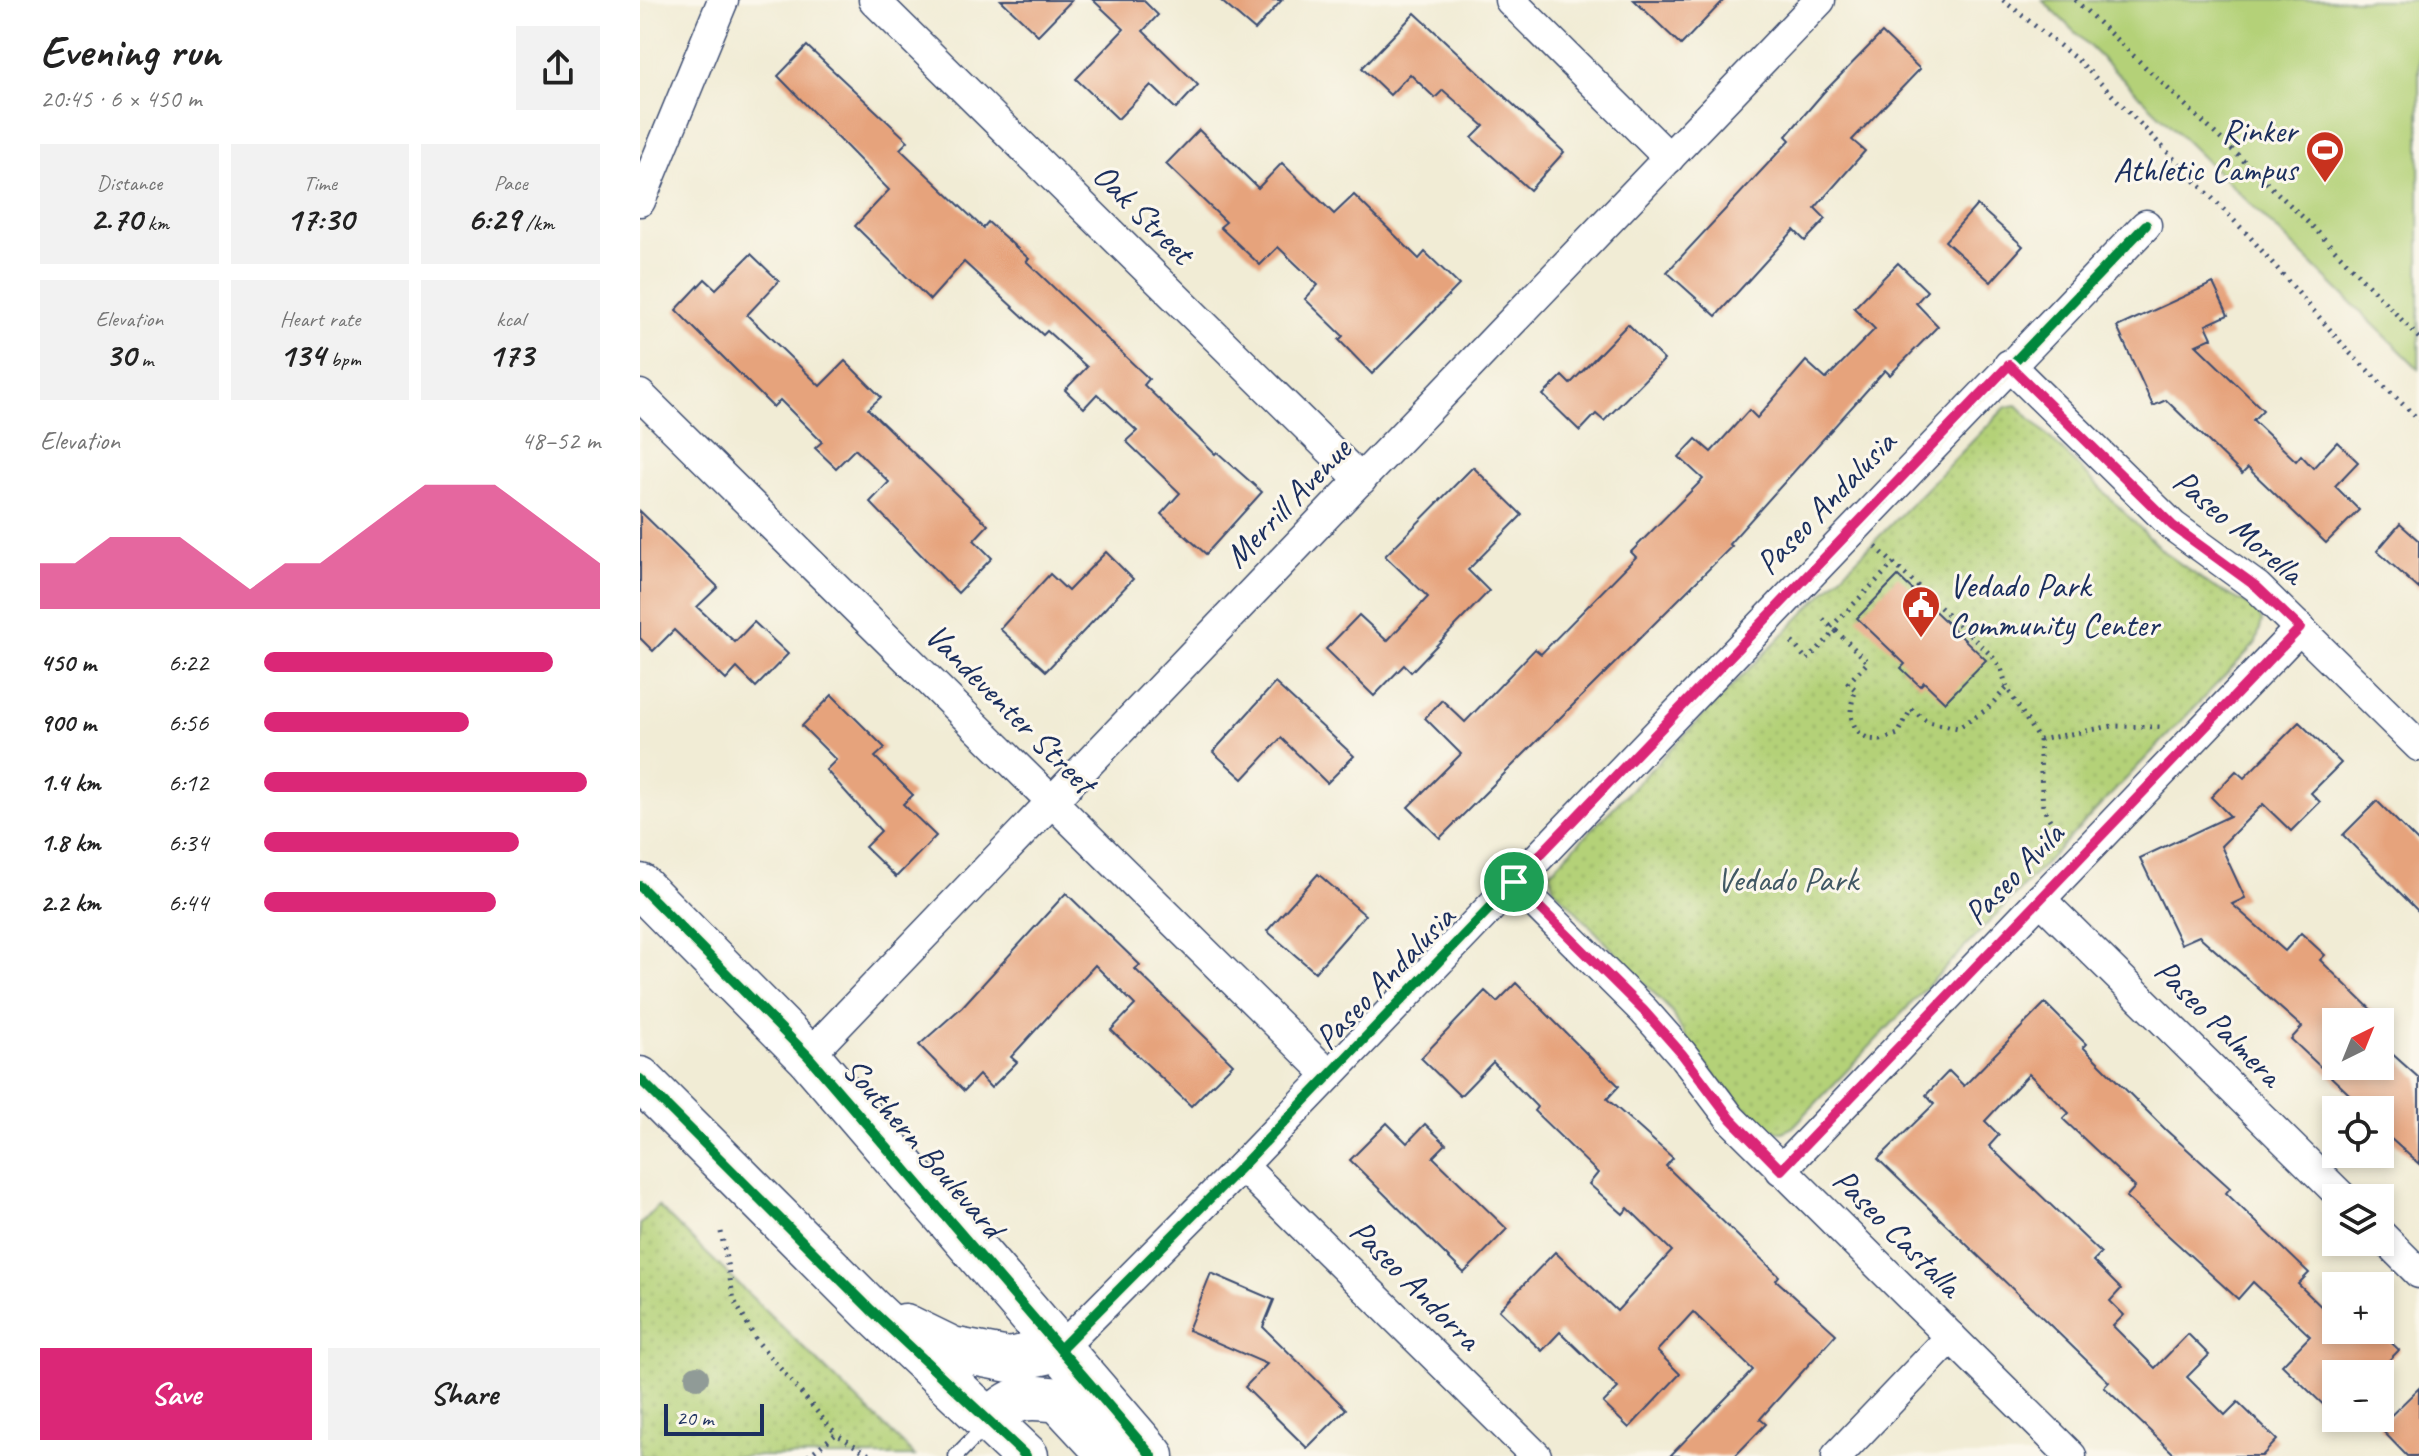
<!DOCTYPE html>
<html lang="en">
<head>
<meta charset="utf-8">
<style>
  body { margin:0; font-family:Caveat,sans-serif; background:#f2f2f2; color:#222; height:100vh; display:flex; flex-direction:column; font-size:30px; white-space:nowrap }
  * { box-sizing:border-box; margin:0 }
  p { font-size:26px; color:#767676 }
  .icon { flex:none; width:44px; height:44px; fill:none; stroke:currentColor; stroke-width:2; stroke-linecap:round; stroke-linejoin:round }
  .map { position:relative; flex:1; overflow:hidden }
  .drawer { display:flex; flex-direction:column; background:#fff; width:640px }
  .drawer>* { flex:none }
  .needle { width:52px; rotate:43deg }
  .controls { position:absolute; left:1682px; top:1008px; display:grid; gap:16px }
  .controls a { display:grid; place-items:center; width:72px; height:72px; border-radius:0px; background:#fff; box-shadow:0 4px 12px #0003; font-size:40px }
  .scale { position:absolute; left:24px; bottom:20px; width:100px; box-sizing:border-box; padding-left:8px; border:4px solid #1b2f5e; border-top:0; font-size:22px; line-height:28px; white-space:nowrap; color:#1b2f5e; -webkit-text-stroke:6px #fbf7ec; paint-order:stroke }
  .pin { position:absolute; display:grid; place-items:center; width:68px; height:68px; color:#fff; margin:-34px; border:4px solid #fff; border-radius:50%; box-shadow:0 2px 8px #0007 }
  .round { display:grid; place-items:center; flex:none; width:84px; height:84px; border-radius:0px; background:#f2f2f2 }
  .summary { display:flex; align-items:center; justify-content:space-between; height:136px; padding:0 40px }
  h1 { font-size:44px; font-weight:700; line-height:60px }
  .figures { display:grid; grid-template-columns:repeat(3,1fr); gap:12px; height:136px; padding:8px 40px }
  .figures div { display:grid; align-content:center; border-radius:0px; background:#f2f2f2; text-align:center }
  .figures b { font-size:34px; font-weight:700 }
  .figures small { font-size:22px; font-weight:400 }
  .figures p { font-size:22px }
  .chart { height:224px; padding:16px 40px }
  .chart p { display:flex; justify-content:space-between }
  .chart svg { width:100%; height:144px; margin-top:8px; fill:#db2777; opacity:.7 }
  .action { display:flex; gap:16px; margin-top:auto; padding:16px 40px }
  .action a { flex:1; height:92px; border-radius:0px; background:#db2777; color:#fff; font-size:32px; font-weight:700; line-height:92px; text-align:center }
  .action a+a { background:#f2f2f2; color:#222 }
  ul { padding:0 40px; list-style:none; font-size:26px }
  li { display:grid; grid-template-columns:128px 96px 1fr; align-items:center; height:60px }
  li i { height:20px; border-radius:10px; background:#db2777 }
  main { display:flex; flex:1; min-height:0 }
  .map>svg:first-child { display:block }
</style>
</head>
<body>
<main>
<section class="drawer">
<div class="summary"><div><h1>Evening run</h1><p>20:45 · 6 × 450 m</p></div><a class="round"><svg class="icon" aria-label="share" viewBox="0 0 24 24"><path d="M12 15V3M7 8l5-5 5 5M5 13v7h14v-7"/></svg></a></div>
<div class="figures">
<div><p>Distance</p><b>2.70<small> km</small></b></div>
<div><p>Time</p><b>17:30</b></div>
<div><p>Pace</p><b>6:29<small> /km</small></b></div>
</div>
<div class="figures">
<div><p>Elevation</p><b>30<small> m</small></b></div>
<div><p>Heart rate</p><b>134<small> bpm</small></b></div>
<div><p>kcal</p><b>173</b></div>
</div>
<div class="chart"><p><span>Elevation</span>48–52 m</p>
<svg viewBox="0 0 160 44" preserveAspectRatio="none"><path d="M0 44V30L10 30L20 22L30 22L40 22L50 30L60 38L70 30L80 30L90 22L100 14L110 6L120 6L130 6L140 14L150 22L160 30V44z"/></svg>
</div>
<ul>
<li><b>450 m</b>6:22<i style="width:86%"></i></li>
<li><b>900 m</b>6:56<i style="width:61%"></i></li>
<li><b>1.4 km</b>6:12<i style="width:96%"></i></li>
<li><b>1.8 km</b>6:34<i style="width:76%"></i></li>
<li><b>2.2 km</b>6:44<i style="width:69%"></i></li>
</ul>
<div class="action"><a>Save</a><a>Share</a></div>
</section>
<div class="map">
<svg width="1779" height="1456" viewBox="0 0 1779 1456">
  <defs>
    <pattern id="park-dots" width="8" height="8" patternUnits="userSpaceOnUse" patternTransform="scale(2)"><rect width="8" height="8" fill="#b4d178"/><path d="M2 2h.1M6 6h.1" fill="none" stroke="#9ab46a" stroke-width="1.8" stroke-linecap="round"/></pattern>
  </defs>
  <rect width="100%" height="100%" fill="#fbf7ec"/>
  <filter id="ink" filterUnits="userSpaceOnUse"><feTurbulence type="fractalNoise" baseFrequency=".0125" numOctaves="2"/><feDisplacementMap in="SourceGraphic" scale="16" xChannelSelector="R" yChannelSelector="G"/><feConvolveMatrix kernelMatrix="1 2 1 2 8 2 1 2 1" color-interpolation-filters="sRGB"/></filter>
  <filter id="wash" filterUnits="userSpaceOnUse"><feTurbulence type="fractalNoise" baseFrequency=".006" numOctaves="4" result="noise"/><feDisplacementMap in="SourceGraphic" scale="32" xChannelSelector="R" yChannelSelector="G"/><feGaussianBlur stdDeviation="1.8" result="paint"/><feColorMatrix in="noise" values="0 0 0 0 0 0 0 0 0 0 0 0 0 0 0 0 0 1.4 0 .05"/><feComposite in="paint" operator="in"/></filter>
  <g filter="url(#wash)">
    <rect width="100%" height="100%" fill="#f1ecd5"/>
    <g fill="url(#park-dots)" stroke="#68806b" stroke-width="2">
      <path d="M1377,405L1524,552L1573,587L1615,608L1622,621L1616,643L1153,1127L1143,1132L1131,1131L1085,1089L1048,1042L1032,1012L913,887L910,872L1366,407Z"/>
      <path d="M18,1206L275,1456H0V1225Z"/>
    </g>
    <path fill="#b4d178" stroke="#68806b" stroke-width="2" d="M1402,0H1779V369Z"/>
    <g id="blocks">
      <g fill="#e6a37c">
        <path d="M361,0H432L398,35Z"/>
        <path d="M453,0H503L518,15L503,31L558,85L536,109L511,85L478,119L436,79L484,29Z"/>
        <path d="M580,0H642L615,30Z"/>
        <path d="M994,0H1084L1041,45Z"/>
        <path d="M775,13L924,152L890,190L832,138L844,126L803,90L795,98L770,74L750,95L722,68Z"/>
        <path d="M1242,33L1280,69L1212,140L1225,151L1175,208L1186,219L1165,241L1154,230L1076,316L1027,272L1150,140L1146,136L1184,92Z"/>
        <path d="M167,46L268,141L260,149L343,228L348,222L389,259L386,261L509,379L504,385L575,454L577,452L622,492L566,554L521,514L540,493L486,441L497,431L457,394L444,408L425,390L447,367L407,331L403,335L324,262L290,300L215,226L249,190L138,76Z"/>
        <path d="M559,130L618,188L642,163L694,214L714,195L779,259L785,252L819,285L732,374L699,340L703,336L665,299L678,285L638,247L620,265L580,227L586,222L526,164Z"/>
        <path d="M1337,205L1383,246L1351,282L1305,241Z"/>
        <path d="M111,254L139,281L107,315L180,386L205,361L241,397L228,409L348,525L334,540L352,558L318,593L230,502L249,482L215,449L196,468L175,448L182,442L140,400L133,407L36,310L65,279L76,289Z"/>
        <path d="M1258,263L1287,291L1276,303L1298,326L1250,375L1245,370L1089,544L1092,546L800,838L768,807L821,754L785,718L802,700L825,722L895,649L901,654L996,557L991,552L1063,479L1039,457L1056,439L1071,452L1109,410L1117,418L1166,361L1186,379L1235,329L1214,308Z"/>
        <path d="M1573,283L1588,315L1566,325L1572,338L1556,345L1623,410L1613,420L1656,461L1661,455L1673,468L1697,442L1718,462L1695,486L1719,510L1686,543L1608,468L1602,474L1526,400L1513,406L1477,327Z"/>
        <path d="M988,324L1024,360L964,421L956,414L940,431L903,395L922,376L930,384Z"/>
        <path d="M833,467L882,515L828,570L849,591L771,672L764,665L734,696L686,649L719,615L747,641L788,597L745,556Z"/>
        <path d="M0,511L78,587L57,607L95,642L114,622L148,654L116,687L97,668L86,680L34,630L13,651L0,638Z"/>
        <path d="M1760,524L1779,541V589L1737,551Z"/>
        <path d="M466,552L493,579L406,671L360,629L410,574L428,591Z"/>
        <path d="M1258,576L1346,660L1305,702L1284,682L1280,686L1261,668L1265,664L1217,618Z"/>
        <path d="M635,683L714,756L687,783L641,738L603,779L573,752Z"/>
        <path d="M192,695L245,748L235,757L273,795L263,804L296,836L256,877L225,847L241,831L186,770L196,760L162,726Z"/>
        <path d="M1659,722L1701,763L1671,793L1680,802L1651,831L1623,804L1581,846L1605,898L1592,904L1645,951L1661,933L1685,955L1680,960L1745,1023L1740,1029V1022H1696V1066H1740V1043L1779,1078V1164L1740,1129V1110H1726L1651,1039L1662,1027L1559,936L1541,944L1500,858L1590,816L1571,797L1596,771L1604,778Z"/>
        <path d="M1737,801L1779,843V912L1703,835Z"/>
        <path d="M678,874L725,915L675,972L627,931Z"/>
        <path d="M426,893L500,965L495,969L593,1064L551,1106L471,1030L495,1005L455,965L371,1057L377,1062L351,1088L339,1075L324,1091L279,1045L322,1007Z"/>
        <path d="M876,983L979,1086L967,1099L1033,1158L1026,1166L1139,1276L1136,1280L1196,1334L1120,1419L1126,1424L1095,1456H1030L1113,1370L1053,1312L1017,1351L1040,1374L989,1428L963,1403L978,1388L920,1332L902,1351L859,1310L915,1252L977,1311L1032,1251L988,1208L983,1214L949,1184L958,1173L894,1111L897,1107L853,1062L820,1096L781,1058L845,991L857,1002Z"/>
        <path d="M1405,1003L1446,1044L1443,1047L1526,1130L1590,1188L1586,1193L1669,1273L1658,1284L1696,1321V1330H1738L1759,1350L1736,1374H1696V1417L1642,1365L1670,1336L1613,1282L1598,1299L1486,1197L1495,1187L1423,1119L1429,1113L1389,1074L1345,1121L1359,1135L1349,1146L1461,1253L1453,1261L1481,1289L1470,1301L1484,1315L1473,1326L1515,1368L1548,1334L1569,1355L1547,1377L1585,1415L1598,1402L1637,1440L1622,1456H1536L1464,1387L1469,1382L1238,1159L1294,1104L1286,1095L1309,1071L1324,1086Z"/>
        <path d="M747,1123L767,1143L785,1124L806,1144L793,1157L867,1229L824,1273L710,1160Z"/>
        <path d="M571,1273L634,1300L623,1327L706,1409L667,1448L605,1387L627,1364L548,1330Z"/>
        <path d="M1779,1388V1456H1767L1739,1427Z"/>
      </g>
    </g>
  </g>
  <g filter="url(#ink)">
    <use href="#blocks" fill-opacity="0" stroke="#3b4b70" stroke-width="2"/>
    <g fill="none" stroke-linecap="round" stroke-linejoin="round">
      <g stroke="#3b4b70" stroke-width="17">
        <path id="lane" d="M316,1456L347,1424"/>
      </g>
      <g stroke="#3b4b70" stroke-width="33">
        <g id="street">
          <path d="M234,0L721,480"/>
          <path d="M870,0L1029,158"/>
          <path d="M0,201L83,0"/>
          <path d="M1369,365L1533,526L1617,587L1779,746"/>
          <path d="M0,395L689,1075"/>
          <path d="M874,882L1004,1011L1042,1054L1091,1119L1431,1456"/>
          <path d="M1400,899L1703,1198"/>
          <path d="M168,1056L1180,0"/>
          <path d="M602,1166L896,1456"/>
          <path d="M1141,1170L1660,628"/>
          <path d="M1740,1234L1779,1273"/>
          <path d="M420,1349L602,1166L1506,225"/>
          <path d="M1197,1456L1311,1337"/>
        </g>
      </g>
      <g stroke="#3b4b70" stroke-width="47">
        <g id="primary">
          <path d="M0,886L168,1056L512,1456"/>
          <path d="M0,1079L231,1310L386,1456"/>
          <path d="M265,1326L312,1349L369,1360L420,1349"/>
          <path d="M350,1421C375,1395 385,1396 419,1400L471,1456"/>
        </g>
      </g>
      <g stroke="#3b4b70" stroke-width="5" stroke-dasharray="2 6" stroke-linecap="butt">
        <path d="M1363,0L1440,62L1610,237L1711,354L1779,420"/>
        <path d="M1435,0L1671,225L1779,338"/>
        <path d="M1236,547L1352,656L1361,668L1367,688"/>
        <path d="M1191,627L1254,563"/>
        <path d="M1196,631L1228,662L1208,683L1216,690C1208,709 1208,729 1229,739L1241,740L1258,734L1271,709L1288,722L1318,728L1346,710L1367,688L1399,740L1472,726L1524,727"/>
        <path d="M1152,642L1167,660L1196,631L1179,615"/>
        <path d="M1399,740L1403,808L1420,837"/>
        <path d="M81,1232L94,1300L116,1340L196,1434"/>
        <path d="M168,1456L196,1434L231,1456"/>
      </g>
      <use href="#lane" stroke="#fff" stroke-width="14"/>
      <use href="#street" stroke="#fff" stroke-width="30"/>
      <use href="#primary" stroke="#fff" stroke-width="44"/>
      <g stroke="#fbf7ec" stroke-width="15">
        <g id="cycleway">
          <path d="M0,886L168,1056L512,1456"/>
          <path d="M0,1079L231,1310L386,1456"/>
          <path d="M420,1349L602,1166L1506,225"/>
        </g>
      </g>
      <use href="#cycleway" stroke="#00873e" stroke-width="10"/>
    </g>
    <circle fill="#909b97" cx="57" cy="1377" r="12"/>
  </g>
  <g fill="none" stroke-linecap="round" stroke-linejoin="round" filter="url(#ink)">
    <g stroke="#fff" stroke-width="16">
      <path id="route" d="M1369,365L1533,526L1617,587L1660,628L1141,1170L1091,1119L1042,1054L1004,1011L874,882Z"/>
    </g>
    <use href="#route" stroke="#db2777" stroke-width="10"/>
  </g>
  <defs>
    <g id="stadium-pin" transform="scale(2)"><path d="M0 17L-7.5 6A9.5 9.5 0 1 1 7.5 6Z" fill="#c8321e" stroke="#fbf7ec"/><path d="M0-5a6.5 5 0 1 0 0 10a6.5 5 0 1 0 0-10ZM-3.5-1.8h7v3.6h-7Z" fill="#fff"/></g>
    <g id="civic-pin" transform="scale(2)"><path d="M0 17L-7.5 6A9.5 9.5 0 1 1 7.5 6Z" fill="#c8321e" stroke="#fbf7ec"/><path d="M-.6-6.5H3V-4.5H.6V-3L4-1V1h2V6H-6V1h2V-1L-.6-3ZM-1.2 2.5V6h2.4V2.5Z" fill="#fff"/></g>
  </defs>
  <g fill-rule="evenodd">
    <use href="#stadium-pin" x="1685" y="150"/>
    <use href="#civic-pin" x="1281" y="605"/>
  </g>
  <g text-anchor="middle" stroke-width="6" stroke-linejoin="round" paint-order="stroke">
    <g font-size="34" fill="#1b2f5e" stroke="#fbf7ec" text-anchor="end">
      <text x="1657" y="142">Rinker<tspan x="1657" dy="39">Athletic Campus</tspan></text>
      <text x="1309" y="597" text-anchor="start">Vedado Park<tspan x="1309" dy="39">Community Center</tspan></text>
    </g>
    <g font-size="34" fill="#1b2f5e" stroke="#fbf7ec">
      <text transform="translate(504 213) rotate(45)" y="12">Oak Street</text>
      <text transform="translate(647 502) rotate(-46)" y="12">Merrill Avenue</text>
      <text transform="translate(1185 502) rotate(-46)" y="12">Paseo Andalusia</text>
      <text transform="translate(1599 526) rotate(40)" y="12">Paseo Morella</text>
      <text transform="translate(371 708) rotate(45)" y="12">Vandeventer Street</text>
      <text transform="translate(1373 873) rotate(-46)" y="12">Paseo Avila</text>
      <text transform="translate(744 977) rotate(-46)" y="12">Paseo Andalusia</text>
      <text transform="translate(1579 1022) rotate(45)" y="12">Paseo Palmera</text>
      <text transform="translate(284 1147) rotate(49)" y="12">Southern Boulevard</text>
      <text transform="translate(1258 1232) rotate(45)" y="12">Paseo Castalla</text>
      <text transform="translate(776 1284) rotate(45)" y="12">Paseo Andorra</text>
    </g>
    <g font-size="34" fill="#415864" stroke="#fbf7ec">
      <text x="1147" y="891">Vedado Park</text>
    </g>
  </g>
</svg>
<div class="controls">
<a><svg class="needle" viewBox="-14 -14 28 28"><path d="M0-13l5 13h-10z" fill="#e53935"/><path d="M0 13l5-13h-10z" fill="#767676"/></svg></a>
<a><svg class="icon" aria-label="locate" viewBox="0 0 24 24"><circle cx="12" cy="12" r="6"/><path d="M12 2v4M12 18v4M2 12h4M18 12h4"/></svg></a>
<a><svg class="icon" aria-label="layers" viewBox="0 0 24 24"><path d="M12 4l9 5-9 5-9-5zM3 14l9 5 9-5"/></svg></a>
<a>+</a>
<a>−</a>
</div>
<div class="scale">20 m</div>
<div class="pin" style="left:874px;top:882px;background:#1e9e55"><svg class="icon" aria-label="arrive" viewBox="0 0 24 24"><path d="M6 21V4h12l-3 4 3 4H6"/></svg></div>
</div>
</main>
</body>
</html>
